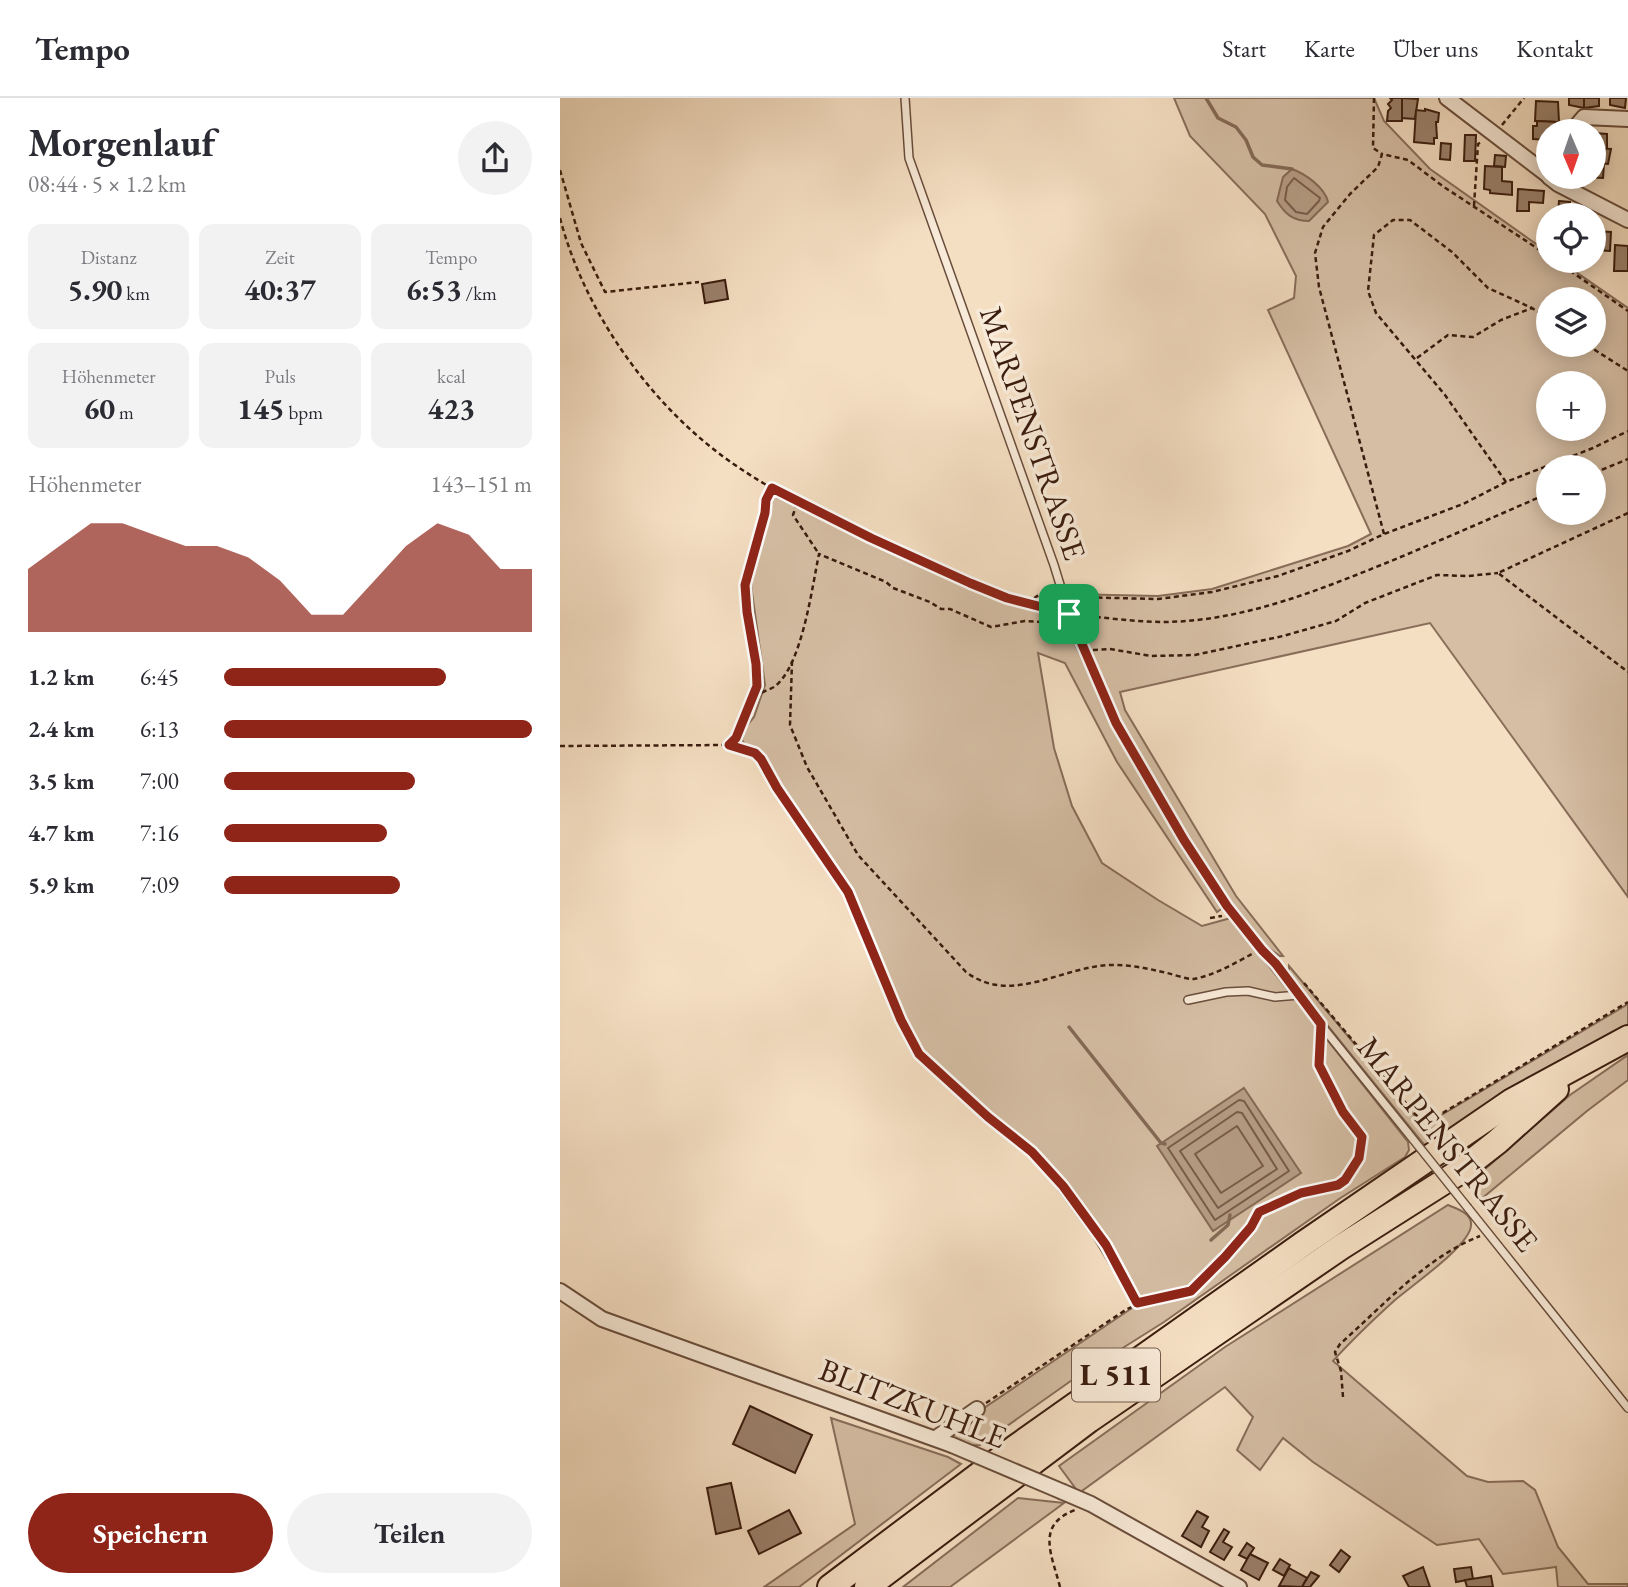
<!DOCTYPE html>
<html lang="de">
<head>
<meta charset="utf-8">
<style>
  body { margin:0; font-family:"EB Garamond",serif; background:#f2f2f3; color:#2b2b33; height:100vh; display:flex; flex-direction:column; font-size:26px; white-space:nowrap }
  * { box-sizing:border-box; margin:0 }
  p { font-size:23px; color:#7c7c81 }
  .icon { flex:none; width:38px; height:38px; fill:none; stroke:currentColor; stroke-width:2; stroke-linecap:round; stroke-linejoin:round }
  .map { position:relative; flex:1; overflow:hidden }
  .details { display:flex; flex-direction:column; background:#fff; width:560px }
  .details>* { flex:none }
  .needle { width:46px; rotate:178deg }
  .fabs { position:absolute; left:976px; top:21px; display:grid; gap:14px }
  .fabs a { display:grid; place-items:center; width:70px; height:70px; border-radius:50%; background:#fff; box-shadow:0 4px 18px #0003; font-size:35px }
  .pin { position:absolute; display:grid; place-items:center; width:60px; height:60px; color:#fff; margin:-30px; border-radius:14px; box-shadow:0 4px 10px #0006 }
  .round { display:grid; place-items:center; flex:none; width:74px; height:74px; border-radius:37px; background:#f2f2f3 }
  .headline { display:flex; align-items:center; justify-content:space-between; height:119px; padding:0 28px }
  h1 { font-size:38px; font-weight:700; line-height:52px }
  .figures { display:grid; grid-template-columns:repeat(3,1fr); gap:10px; height:119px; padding:7px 28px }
  .figures div { display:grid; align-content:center; border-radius:14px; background:#f2f2f3; text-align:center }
  .figures b { font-size:30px; font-weight:700 }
  .figures small { font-size:19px; font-weight:400 }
  .figures p { font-size:19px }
  .chart { height:196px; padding:14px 28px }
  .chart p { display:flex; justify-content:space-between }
  .chart svg { width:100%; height:126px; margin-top:7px; fill:#8f2418; opacity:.7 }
  .primary-button { display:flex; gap:14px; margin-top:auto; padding:14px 28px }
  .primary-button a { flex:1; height:80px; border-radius:42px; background:#8f2418; color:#fff; font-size:28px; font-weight:700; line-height:80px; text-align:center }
  .primary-button a+a { background:#f2f2f3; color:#2b2b33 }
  ul { padding:0 28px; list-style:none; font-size:23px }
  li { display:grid; grid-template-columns:112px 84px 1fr; align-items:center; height:52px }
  li i { height:18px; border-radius:9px; background:#8f2418 }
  header { display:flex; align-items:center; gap:42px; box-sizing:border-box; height:98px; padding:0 35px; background:#fff; border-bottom:2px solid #e1e1e2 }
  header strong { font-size:33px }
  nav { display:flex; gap:38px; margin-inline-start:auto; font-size:24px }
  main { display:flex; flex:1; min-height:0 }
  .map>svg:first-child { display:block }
</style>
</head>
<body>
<header>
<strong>Tempo</strong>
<nav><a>Start</a><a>Karte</a><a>Über uns</a><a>Kontakt</a></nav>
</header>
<main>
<section class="details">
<div class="headline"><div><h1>Morgenlauf</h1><p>08:44 · 5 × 1.2 km</p></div><a class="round"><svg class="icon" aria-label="share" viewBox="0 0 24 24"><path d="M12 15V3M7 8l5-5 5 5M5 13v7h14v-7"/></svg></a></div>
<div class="figures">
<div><p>Distanz</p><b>5.90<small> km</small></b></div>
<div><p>Zeit</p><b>40:37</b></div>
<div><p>Tempo</p><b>6:53<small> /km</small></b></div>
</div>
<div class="figures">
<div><p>Höhenmeter</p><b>60<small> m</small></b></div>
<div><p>Puls</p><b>145<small> bpm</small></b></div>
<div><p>kcal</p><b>423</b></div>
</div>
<div class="chart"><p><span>Höhenmeter</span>143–151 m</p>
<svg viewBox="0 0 160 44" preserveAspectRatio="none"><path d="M0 44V22L10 14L20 6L30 6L40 10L50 14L60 14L70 18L80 26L90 38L100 38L110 26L120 14L130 6L140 10L150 22L160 22V44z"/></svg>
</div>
<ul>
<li><b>1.2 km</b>6:45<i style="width:72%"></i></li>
<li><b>2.4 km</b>6:13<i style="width:100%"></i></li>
<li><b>3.5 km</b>7:00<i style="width:62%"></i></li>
<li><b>4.7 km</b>7:16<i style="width:53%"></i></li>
<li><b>5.9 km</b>7:09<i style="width:57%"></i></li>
</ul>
<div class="primary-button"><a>Speichern</a><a>Teilen</a></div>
</section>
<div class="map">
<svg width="1068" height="1489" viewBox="0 0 1068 1489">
  <rect width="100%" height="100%" fill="#f5dfc3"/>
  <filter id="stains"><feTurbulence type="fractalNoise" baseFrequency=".00286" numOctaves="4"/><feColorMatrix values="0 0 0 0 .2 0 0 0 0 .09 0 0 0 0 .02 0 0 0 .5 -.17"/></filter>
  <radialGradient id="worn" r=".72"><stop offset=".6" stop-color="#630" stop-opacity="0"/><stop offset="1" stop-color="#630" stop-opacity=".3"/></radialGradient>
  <g fill="#d5bea4" stroke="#886d59" stroke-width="2" fill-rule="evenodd">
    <path d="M614,0H814L824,23L870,71L989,155V163H1000L1068,210V799L870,525L560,594L565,612L676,798L723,858H720L704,847L674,812L632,748L550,607L508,496L598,498L652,491L788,448L811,436L708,212L734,200L736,178L705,116L630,38ZM989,201H1034V247H989ZM989,285H1034V331H989ZM989,369H1034V415H989Z"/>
    <path d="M212,397L396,484L451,505L503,517C544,620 603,716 664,809L657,814L557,664L505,565L478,555L494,650L512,708L542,765L598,802L642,828L671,820L848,1044L849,1052L845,1059L779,1101L604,1224L515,1280L420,1347C410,1348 399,1346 390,1339V1333L575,1208L533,1139L484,1072L355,954L284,793L182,642L185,630L194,619L205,587L191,487Z"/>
    <path d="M729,868L860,1024L868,1025L1068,906V926L966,983L866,1049L734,886L729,878Z"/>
    <path d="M1068,957V982L1027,1013L920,1102L909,1085L1010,997Z"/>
    <path d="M888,1107C897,1111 912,1115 911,1127C911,1147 851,1188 835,1202C814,1221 792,1242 773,1263L907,1378L928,1384L963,1383L975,1392L998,1449L1028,1486H1068V1489H998L996,1469L943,1476L919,1441L877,1447L753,1364L723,1340L700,1372L677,1352L693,1319L665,1289L519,1395L499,1368L665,1249Z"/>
    <path d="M271,1320L388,1359L401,1366L239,1489H204L295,1426Z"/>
    <path d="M458,1400L504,1405L390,1489H343Z"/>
  </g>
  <g fill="#b59d85" stroke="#846955" stroke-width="2">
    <path d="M732,71C746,76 765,90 768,104L749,123C733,123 725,116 717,103L723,79Z"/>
    <path d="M684,990L741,1075L653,1133L597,1048Z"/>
  </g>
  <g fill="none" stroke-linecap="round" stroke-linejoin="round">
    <g stroke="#785c4a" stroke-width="2">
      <path d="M734,80L760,100L759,103L747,116L736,114L725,102L727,89Z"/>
      <path d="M679,1002L684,1003L729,1073L655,1122L608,1050Z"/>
      <path d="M677,1014L682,1015L717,1071L658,1110L620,1053Z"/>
      <path d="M677,1028L703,1068L661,1095L635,1056Z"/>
    </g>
    <g stroke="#846955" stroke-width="3.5">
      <path d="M646,0L658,20L676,29L686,42L693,59L702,67L732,71"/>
      <path d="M509,929L601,1045L605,1046"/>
      <path d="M651,1142L668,1127L670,1117"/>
    </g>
  </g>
  <g fill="#9b816c" stroke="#3a1c0e" stroke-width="2">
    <path d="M842,0L858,1L855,21L841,20Z"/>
    <path d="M842,0V23H827L828,13L831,10L828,6L832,2L830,0Z"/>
    <path d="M1009,0H1024V10L1009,7Z"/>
    <path d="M1024,0H1039V8L1024,10Z"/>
    <path d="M1050,0H1066L1065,10L1050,7Z"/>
    <path d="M976,3L998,4L999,24L975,23Z"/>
    <path d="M865,11L879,15L878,24H876L877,40H874V46L854,44L856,12L865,13Z"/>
    <path d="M977,23L996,24L995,33H989V42L973,41V28H977Z"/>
    <path d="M1034,35L1047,36V51L1034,50Z"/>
    <path d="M905,37H916L915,63H904Z"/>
    <path d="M881,45L891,46L890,62L880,61Z"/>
    <path d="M1034,50L1051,51L1048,66L1034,65Z"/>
    <path d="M935,57L946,58L945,69L934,68Z"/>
    <path d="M1034,65L1044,66L1043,80L1021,79H1034Z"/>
    <path d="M925,68L942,69V83L952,84V97L930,95V92L924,91Z"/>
    <path d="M958,91L984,93L983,105L969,104V113H957Z"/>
    <path d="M999,103L1010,104L1009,115H998Z"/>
    <path d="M1034,133L1051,134L1050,153L1034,152Z"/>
    <path d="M1055,147L1068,148V173H1054Z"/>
    <path d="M165,182L168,201L145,205L142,186Z"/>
    <path d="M190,1308L252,1337L235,1375L173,1346Z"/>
    <path d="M171,1385L181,1430L156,1436L147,1390Z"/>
    <path d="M229,1412L241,1435L199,1456L188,1433Z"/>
    <path d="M637,1413L648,1419L642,1429L649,1433L641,1449L622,1438Z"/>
    <path d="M664,1431L669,1434L663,1444L672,1449L664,1462L650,1454Z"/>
    <path d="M687,1445L694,1450L687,1461L679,1457Z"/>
    <path d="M781,1452L790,1459L779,1474L770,1467Z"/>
    <path d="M690,1456L708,1465L699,1482L681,1472Z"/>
    <path d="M720,1461L730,1467L724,1478L713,1472Z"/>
    <path d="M863,1469L870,1489H849L843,1478Z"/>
    <path d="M911,1469L913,1481L896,1484L894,1471Z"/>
    <path d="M729,1470L747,1480L742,1489L719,1488Z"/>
    <path d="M751,1474L759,1478L750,1489H742Z"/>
    <path d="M931,1478L933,1489H907L905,1482Z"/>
  </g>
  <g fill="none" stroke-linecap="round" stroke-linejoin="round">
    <g stroke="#694d3b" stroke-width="10">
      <g id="service">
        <path d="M345,0L349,60L494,467L509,516L544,602L624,742L667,808L702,852L717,866L761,927L848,1035"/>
        <path d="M628,902L666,894L688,893L715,899L739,897"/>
        <path d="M908,1110L1068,1310"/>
      </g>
    </g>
    <g stroke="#694d3b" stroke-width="18">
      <g id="minor">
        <path d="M887,0L989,78"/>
        <path d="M1012,33L1024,19L1068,21"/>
        <path d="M989,79L998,86L1068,122"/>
        <path d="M0,1193L42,1221L392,1347"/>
        <path d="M376,1340L417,1311"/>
        <path d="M503,1394L531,1406L679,1489"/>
      </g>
    </g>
    <g stroke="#3a1c0e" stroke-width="28">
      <g id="trunk">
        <path d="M270,1489L456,1349L743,1146L952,1003L1068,940"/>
        <path d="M307,1489L529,1322L781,1149L896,1076L937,1044L996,991"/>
      </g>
    </g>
    <g stroke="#3a1c0e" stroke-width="2.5" stroke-dasharray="5 3.5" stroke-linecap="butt">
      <path d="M814,0L813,50L822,56"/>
      <path d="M942,27L964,0"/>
      <path d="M0,72L21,145L45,194L139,184"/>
      <path d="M914,108L918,46L921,44"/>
      <path d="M0,120C25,216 93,311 175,367C225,401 280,427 335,451C372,468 409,487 447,500C464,506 482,509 499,513"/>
      <path d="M996,163L1068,213"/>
      <path d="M1027,247L1068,273"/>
      <path d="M857,260L888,237L913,239L941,222L972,210"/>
      <path d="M1034,375L1068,361"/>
      <path d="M946,384L885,297L816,215L808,193L814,137L833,122H850L892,154L928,190L972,210L989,221"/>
      <path d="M237,405L233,417L259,456"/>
      <path d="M1068,415L938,475L1068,574"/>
      <path d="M824,436L759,189L755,155L763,129L790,96L818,69L822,56L848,62L884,89L989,158"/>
      <path d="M512,499L598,501L652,494L718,478L788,453L824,436L903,406L946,384L1033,350L1068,333"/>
      <path d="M467,505L489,490"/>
      <path d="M519,517C547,520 576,524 605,524C684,523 759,492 831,463C884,441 936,418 989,395"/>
      <path d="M533,552L550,551L591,558L635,557L723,538L776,523L805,505L877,477L908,478L938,475"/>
      <path d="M232,563L230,627L247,669L298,757L406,874C453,909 504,866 555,867C573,867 590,871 607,875C615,877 626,881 633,881C653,878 675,865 692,856"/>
      <path d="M194,598C200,595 208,592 214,589C242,569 252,489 259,456L326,484L333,490L370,504L381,511H390L431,529L465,523L502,525"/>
      <path d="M169,647L176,640L197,588L196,566L187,514L185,487L205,415L206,402L212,391"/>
      <path d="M0,648L169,647L195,655L288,794L350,943C383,989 434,1017 473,1056C517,1099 548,1151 577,1205"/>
      <path d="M650,820L662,818"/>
      <path d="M744,885L856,1017L863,1023L871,1022L1068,904"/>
      <path d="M783,1299L781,1273L775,1254L780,1246C824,1207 865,1160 920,1138"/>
      <path d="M426,1305L567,1211L592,1201L631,1193L665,1159L691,1129L700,1114L741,1095L778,1087L785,1082L799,1060L802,1039L783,1014L759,967L760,940"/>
      <path d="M500,1489C492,1457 475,1427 515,1412"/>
    </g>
    <use href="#service" stroke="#f8ead8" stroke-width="7"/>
    <use href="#minor" stroke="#f8ead8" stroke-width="14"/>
    <use href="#trunk" stroke="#f5dfc3" stroke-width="24"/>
    <g stroke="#694d3b" stroke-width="10" stroke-linecap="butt">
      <path id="service-bridge" d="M848,1035L908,1110"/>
    </g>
    <g stroke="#694d3b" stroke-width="18" stroke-linecap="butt">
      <path id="minor-bridge" d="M392,1347L503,1394"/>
    </g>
    <use href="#service-bridge" stroke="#f8ead8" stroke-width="7"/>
    <use href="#minor-bridge" stroke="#f8ead8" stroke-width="14"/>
  </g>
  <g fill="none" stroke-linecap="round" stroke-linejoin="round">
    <g stroke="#fff" stroke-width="14">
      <path id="route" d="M212,390L311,440L410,485L447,500L509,516L556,625L624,742L667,808L702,852L716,866L761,926L759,967L783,1014L802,1039L799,1060L785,1082L778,1087L741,1095L699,1114L691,1129L665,1159L631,1193L577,1205L546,1147L503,1088L472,1054L428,1019L359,956L341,922L288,794L217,690L201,661L195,655L169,647L176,640L197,588L196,566L187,514L185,487L205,415L206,402Z"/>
    </g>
    <use href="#route" stroke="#8f2418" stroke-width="9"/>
  </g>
  <g text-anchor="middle" stroke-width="7" stroke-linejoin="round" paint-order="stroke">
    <rect fill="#f8ead8" stroke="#735a4b" stroke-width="2" x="512" y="1250.5" width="88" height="53" rx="5"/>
    <g font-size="30" font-weight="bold" fill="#3a1c0e">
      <text x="556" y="1287">L 511</text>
    </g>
    <g font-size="32" fill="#3a1c0e" stroke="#f8ead8">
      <text transform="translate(473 335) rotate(71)" y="11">MARPENSTRASSE</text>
      <text transform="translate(888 1046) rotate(51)" y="11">MARPENSTRASSE</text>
      <text transform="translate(353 1305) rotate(21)" y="11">BLITZKUHLE</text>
    </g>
  </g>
  <rect width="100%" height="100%" filter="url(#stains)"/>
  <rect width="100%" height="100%" fill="url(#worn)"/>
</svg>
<div class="fabs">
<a><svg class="needle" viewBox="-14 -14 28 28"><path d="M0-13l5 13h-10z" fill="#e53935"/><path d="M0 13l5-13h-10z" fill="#7c7c81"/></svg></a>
<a><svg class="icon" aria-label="locate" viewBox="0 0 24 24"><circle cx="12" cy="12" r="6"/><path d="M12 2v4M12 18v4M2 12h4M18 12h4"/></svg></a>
<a><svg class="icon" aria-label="layers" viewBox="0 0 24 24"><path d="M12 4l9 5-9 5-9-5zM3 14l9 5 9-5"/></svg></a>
<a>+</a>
<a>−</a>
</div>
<div class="pin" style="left:509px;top:516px;background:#1e9e55"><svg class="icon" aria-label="arrive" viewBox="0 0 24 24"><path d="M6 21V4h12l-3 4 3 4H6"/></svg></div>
</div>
</main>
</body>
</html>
